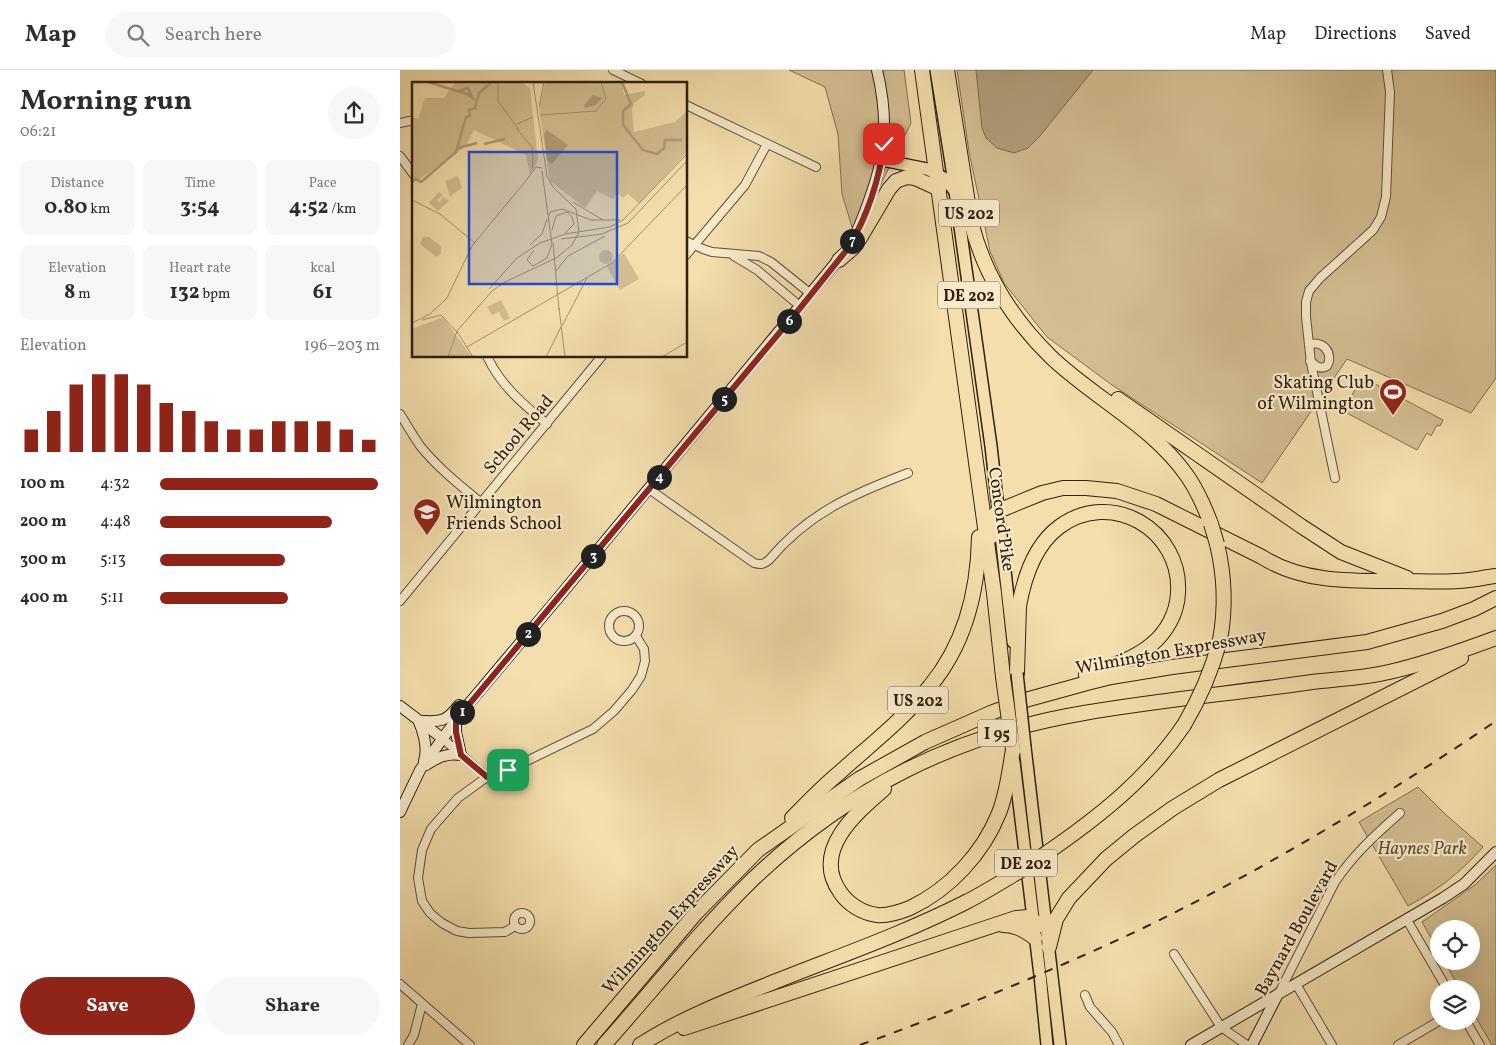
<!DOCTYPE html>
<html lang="en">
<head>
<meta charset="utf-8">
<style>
  body { margin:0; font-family:Vollkorn,serif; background:#f7f7f7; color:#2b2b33; height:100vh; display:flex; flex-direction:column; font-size:19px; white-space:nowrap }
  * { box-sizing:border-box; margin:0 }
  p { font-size:16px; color:#7c7c81 }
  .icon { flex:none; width:28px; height:28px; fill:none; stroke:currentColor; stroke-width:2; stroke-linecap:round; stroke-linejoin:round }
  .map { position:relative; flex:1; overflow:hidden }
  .details { display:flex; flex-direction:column; background:#fff; width:400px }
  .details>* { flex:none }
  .controls { position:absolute; left:1030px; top:850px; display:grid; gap:10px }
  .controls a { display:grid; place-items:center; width:50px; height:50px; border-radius:50%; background:#fff; box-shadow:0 5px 20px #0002; font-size:25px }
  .pin { position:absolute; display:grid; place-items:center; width:42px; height:42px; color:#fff; margin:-21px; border-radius:10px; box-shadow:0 2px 8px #0006 }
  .km { position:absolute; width:25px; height:25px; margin:-12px; border-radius:50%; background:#222; color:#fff; font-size:14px; line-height:25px; text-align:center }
  .round { display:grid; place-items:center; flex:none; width:52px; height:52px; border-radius:26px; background:#f7f7f7 }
  .overview { display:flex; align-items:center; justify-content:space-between; height:85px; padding:0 20px }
  h1 { font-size:28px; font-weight:700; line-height:38px }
  .figures { display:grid; grid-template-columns:repeat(3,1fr); gap:8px; height:85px; padding:5px 20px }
  .figures div { display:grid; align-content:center; border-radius:10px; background:#f7f7f7; text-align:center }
  .figures b { font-size:21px; font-weight:700 }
  .figures small { font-size:14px; font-weight:400 }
  .figures p { font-size:14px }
  .chart { height:140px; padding:10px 20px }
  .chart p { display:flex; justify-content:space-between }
  .chart svg { width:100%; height:90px; margin-top:5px; stroke:#8f2418; stroke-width:6 }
  .primary-button { display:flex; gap:10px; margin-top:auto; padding:10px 20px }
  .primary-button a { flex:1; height:58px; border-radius:30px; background:#8f2418; color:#fff; font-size:20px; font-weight:700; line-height:58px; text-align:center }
  .primary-button a+a { background:#f7f7f7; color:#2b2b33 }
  ul { padding:0 20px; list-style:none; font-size:16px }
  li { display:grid; grid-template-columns:80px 60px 1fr; align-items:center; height:38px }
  li i { height:12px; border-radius:6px; background:#8f2418 }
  header { display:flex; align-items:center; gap:30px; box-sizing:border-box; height:70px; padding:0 25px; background:#fff; border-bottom:1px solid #e1e1e2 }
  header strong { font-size:24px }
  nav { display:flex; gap:28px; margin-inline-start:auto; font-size:18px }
  .search { width:350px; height:45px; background:#f7f7f7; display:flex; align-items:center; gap:12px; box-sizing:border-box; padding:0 18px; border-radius:28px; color:#7c7c81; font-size:19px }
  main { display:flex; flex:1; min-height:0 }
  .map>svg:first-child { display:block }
</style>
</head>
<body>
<header>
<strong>Map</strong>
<div class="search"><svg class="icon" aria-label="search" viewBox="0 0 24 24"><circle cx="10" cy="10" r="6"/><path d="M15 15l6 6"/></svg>Search here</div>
<nav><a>Map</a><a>Directions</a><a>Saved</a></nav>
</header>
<main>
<section class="details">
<div class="overview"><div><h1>Morning run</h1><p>06:21</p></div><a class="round"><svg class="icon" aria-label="share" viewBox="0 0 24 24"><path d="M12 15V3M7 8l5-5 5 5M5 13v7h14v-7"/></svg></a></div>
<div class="figures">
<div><p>Distance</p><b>0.80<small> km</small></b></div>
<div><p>Time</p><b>3:54</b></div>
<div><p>Pace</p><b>4:52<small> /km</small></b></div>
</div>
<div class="figures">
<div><p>Elevation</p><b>8<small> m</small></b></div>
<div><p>Heart rate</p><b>132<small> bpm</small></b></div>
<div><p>kcal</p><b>61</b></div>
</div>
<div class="chart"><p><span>Elevation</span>196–203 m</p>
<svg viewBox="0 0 160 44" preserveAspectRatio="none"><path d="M5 44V33M15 44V24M25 44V11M35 44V6M45 44V6M55 44V11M65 44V20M75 44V24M85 44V29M95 44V33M105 44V33M115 44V29M125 44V29M135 44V29M145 44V33M155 44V38"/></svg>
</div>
<ul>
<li><b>100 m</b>4:32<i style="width:99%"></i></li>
<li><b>200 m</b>4:48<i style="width:78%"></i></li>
<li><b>300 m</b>5:13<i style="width:57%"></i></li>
<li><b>400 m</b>5:11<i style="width:58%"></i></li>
</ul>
<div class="primary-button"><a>Save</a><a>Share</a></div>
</section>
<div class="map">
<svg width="1096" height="975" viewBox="0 0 1096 975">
  <rect width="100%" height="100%" fill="#f4dead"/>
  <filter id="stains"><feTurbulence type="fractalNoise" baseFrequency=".004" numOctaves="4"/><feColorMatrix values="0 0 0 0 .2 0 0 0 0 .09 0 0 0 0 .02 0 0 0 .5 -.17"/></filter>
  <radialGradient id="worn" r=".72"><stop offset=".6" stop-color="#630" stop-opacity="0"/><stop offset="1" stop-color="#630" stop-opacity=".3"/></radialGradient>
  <g fill="#d3be92" stroke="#816f51">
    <path d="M389,0H504L511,53L455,167L442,124L438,64L425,17Z"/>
    <path d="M557,0H1096V308L1071,343L947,289L862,413L712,315L647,267L604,213L590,181L569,82Z"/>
    <path d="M962,307L1043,350L1040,356L1037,355L1031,366L1027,363L1017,380L943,341Z"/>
    <path d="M1018,717L1044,743L1083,777C1059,804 1039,819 1008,836L959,752Z"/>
    <path d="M1096,795V975H1092L1071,939V919H1060L1044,891H1071V859H1039V882L1022,852L1075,815Z"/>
  </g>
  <path fill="#b19d78" stroke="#7d6b4e" d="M576,0H693L640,66L628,78L614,83L597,78L586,68L582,58Z"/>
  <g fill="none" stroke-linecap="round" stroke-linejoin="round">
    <g stroke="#605037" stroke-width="10">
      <g id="street">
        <path d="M213,0L242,14"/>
        <path d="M286,35L416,97"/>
        <path d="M0,53L14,50"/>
        <path d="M0,86L14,105"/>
        <path d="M286,171L303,179L312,182L359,186L371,192L411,224"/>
        <path d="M286,185L345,115L367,74"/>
        <path d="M334,186L357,200L401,237"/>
        <path d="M909,275C923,269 934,284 927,296C920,300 916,296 910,291"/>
        <path d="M87,286C100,315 123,334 147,354"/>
        <path d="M0,344C7,355 13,366 21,377C38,398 60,415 81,433"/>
        <path d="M935,408L911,293L906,247V232L909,221L920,208L973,160L981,147L986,127L990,22L987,0"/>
        <path d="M249,419L354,493C361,495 364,494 369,490C408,443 453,424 508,403"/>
        <path d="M0,531L202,286"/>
        <circle cx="224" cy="556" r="15"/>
        <path d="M42,668L87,707"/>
        <circle cx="122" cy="851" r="8"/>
        <path d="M1007,850L1047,919"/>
        <path d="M115,856L105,862L69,863L57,861L42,853L30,843L22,831L18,808L22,780L31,759L58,728L87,707L108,700L193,659L214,641L232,620L241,606L245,591L244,579L236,566"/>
        <path d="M774,884L821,957L847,975"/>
        <path d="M0,914L70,975"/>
        <path d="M896,914L932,975"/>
        <path d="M879,923L935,812C953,785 976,764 1000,743"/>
        <path d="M685,925L690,937L712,962L719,975"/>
        <path d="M1066,951L1080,975"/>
        <path d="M8,975L14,965L22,934"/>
        <path d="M998,975L1039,951"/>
      </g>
    </g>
    <g stroke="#2f2010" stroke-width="12">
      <g id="secondary">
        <path d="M455,166C481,105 493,66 477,0"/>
        <path d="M0,636L42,668"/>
        <path d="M19,651C40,651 44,654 59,635"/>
        <path d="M19,652C24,664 28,678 24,691"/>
        <path d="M26,695C38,687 47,683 61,685L56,662V650"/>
        <path d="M0,742L20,700L61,643L158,528L443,184"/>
        <path d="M791,975L1043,828L1064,814L1096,782"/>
        <path d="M852,975L878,924"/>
      </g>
    </g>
    <g stroke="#2f2010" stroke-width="14">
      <g id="primary">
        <path d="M536,0L551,93L591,376L613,572"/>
        <path d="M482,90L527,99L544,108L554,120"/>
        <path d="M625,677L660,975"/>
        <path d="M614,692L640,905L647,975"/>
      </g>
    </g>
    <g stroke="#2f2010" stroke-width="16">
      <g id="highway">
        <path d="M522,0L594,523L603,607"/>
        <path d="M547,0L571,152C584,204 612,249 651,287C695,329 753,356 788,407C798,422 805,438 811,454"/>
        <path d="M439,190L453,178L460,168L489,119L496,111L507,107L515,108L539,119"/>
        <path d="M718,329L901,456L941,482L1007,508"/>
        <path d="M592,466L593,447L598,441L642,423L663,418H686L717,421L756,434L862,487C903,513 953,511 1000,511C1023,511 1047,513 1069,510C1078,509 1087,507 1096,506"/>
        <path d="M817,474C825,507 826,537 820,570"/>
        <path d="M617,603L619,536C624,508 635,475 659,457C711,418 782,460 778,523C777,543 767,562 751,575C733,590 708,597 686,605"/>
        <path d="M484,719C456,743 411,781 440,822C448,834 462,843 477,845C488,846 500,842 510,838C550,819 583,783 599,743C607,723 609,702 613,680"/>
        <path d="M392,748C407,733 422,717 439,703C470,675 504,649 530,616C565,574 578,521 579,467"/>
        <path d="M648,782C700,746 748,708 784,655"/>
        <path d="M603,855C616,855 624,860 635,868"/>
        <path d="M649,877L656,849L669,828L706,789L734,766L773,738L819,710L1061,588"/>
        <path d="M284,958L616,848L628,847L640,855"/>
        <path d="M184,975L296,843L358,780L459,709L525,672L593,642L629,629L687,613L711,607L772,597L967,572L1042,551L1074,539L1096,528"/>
        <path d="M204,975C253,920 299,862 351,811C447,719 554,665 684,643C760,630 836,623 912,612C938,609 964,608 989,602C1025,594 1061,581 1096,568"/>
        <path d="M240,975C285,946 334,928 384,908C445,884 507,862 566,832C584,823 601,812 618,802"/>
      </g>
    </g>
    <use href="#street" stroke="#f8eaca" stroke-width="8"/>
    <use href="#secondary" stroke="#f8eaca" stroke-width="10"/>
    <use href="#primary" stroke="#f4dead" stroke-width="11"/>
    <use href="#highway" stroke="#f4dead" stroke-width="14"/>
    <path stroke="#2f2010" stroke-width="2" stroke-dasharray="9 9" stroke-linecap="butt" d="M460,975C554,941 647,903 737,861C862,801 981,729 1096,651"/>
    <g stroke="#2f2010" stroke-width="14" stroke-linecap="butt">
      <path id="primary-bridge" d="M617,603L625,677"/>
    </g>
    <g stroke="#2f2010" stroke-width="16" stroke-linecap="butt">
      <g id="highway-bridge">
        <path d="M811,454L817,474"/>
        <path d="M603,607L613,680"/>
        <path d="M784,655C800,628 812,600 820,570"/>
        <path d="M618,802L648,782"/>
      </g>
    </g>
    <use href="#primary-bridge" stroke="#f4dead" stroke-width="11"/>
    <use href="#highway-bridge" stroke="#f4dead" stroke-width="14"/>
  </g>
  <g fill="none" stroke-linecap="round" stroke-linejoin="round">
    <g stroke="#fff" stroke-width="10">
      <path id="route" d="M108,700L87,707L61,685L56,662V650L401,237L449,177C467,146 479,110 484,74"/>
    </g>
    <use href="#route" stroke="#8f2418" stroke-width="6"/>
  </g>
  <defs>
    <g id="stadium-pin" transform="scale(1.4375)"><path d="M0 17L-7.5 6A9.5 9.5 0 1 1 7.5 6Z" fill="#8f2418" stroke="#f8eaca"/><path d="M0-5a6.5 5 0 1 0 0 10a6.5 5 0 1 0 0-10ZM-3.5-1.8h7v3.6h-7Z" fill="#fff"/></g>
    <g id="school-pin" transform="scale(1.4375)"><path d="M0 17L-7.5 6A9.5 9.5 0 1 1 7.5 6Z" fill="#8f2418" stroke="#f8eaca"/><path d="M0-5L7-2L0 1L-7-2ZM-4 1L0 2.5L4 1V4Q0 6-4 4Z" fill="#fff"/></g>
  </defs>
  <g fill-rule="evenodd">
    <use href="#stadium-pin" x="993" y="322"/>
    <use href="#school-pin" x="27" y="442"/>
  </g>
  <g text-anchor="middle" stroke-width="4.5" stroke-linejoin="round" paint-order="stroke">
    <g fill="#f8eaca" stroke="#6b5d48" stroke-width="1">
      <rect x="539" y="129.5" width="60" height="27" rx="4"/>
      <rect x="538" y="211.5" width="62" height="27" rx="4"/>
      <rect x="488" y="616.5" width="60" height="27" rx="4"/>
      <rect x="578" y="649.5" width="38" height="27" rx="4"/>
      <rect x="595" y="779.5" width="62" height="27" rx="4"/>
    </g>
    <g font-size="16" font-weight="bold" fill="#2f2010">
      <text x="569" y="149">US 202</text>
      <text x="569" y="231">DE 202</text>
      <text x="518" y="636">US 202</text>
      <text x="597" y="669">I 95</text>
      <text x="626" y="799">DE 202</text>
    </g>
    <g font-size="18" fill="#2f2010" stroke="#f8eaca" text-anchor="end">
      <text x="974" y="318">Skating Club<tspan x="974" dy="21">of Wilmington</tspan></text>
      <text x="46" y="438" text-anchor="start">Wilmington<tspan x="46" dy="21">Friends School</tspan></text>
    </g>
    <g font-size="18" fill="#2f2010" stroke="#f8eaca">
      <text transform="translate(118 364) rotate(-50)" y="6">School Road</text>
      <text transform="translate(602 449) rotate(82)" y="6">Concord Pike</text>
      <text transform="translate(771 581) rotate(-10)" y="6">Wilmington Expressway</text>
      <text transform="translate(270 849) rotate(-48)" y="6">Wilmington Expressway</text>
      <text transform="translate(896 858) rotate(-61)" y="6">Baynard Boulevard</text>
    </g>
    <g font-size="18" font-style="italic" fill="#604f37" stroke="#f8eaca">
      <text x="1022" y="784">Haynes Park</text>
    </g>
  </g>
  <g transform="translate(12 12)">
    <rect width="275" height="275" fill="#f4dead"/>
    <path d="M43,0H110L118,7L126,78L118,93L114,73L62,48L53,65L0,102V35L6,37L13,16H32ZM133,0H210L212,13L232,9L233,13L222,21L220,27L222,50L263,40L275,29V70L227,122L216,112L211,116L205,111L201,117L185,109L173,126L138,99L127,28ZM46,94L50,106L38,114L33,99ZM27,110L31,113L25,118L27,120L31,115L37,119L26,129L17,121ZM11,155H17L29,164V172L24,175L8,162ZM187 175a7 7 0 1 1 14 0a7 7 0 1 1-14 0ZM212,171L227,197L208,208L195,185ZM89,218L98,236L92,239L87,230L91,228L80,233L75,225ZM31,235L60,275H0V247Z" fill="#d3be92"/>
    <path d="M181,13L190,16L184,23L173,26L172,23ZM135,48L156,63L140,82L135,78L132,52Z" fill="#b19d78"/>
    <path fill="none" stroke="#b19d78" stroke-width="2.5" d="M16,0L55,12L63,18M210,0L219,22L211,29V43L231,68L245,72L252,66L253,58H270M47,9L56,6L61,17M72,62L93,57M46,66L65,61M0,99L4,97L9,100L44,70L54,35L58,34L57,28L63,26L67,11L80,0"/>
    <path fill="none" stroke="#a5926e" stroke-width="1" d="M86,0V19L107,48M127,25L132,0M128,33L184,29L194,17L189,0M105,42L121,35M104,46L120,65L121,86M116,96L124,85L130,86M0,118L28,132L63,161M161,120L191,138M137,134L138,130L150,127L179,138H208M140,148L144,134L155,130L160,135L162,142L153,151M149,157L190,152L216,141L275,79M141,161L147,228M118,163L130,152L135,137M122,168L115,178L121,184L135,176L140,162L130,89M144,189L156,174L193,154M77,207L105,176L128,161L153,152L198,145L211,138L275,72M147,226L153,275M10,238L29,233L46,251L61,275M0,241L18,232L35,216L60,164L116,96M150,244L175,196M55,265L200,181L275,103M36,275L45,249L80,209L93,200L144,176L160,163L167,150L164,127L141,105L135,94L121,0M134,275L149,245M250,275L275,260"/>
    <path fill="#1d4ed8" fill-opacity="0.15" stroke="#1d4ed8" stroke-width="2.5" d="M57,70H205V202H57Z"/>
    <rect width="275" height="275" fill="none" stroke="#2f2010" stroke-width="2.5"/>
  </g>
  <rect width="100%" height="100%" filter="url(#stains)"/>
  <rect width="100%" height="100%" fill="url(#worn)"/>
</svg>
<div class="controls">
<a><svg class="icon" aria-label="locate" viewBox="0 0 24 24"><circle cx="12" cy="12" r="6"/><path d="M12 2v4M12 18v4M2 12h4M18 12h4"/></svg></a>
<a><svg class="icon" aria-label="layers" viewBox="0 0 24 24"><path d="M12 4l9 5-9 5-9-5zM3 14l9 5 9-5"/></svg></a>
</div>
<div class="pin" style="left:108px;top:700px;background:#1e9e55"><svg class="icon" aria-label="arrive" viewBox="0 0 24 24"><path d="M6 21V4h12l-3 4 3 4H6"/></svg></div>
<div class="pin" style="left:484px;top:74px;background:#d93025"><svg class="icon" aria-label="check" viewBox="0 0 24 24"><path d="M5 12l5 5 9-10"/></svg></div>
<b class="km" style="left:62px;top:642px">1</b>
<b class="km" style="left:128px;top:564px">2</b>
<b class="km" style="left:193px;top:486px">3</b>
<b class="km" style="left:259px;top:407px">4</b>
<b class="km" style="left:324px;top:329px">5</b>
<b class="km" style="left:389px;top:251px">6</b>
<b class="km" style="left:452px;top:171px">7</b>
</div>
</main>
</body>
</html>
